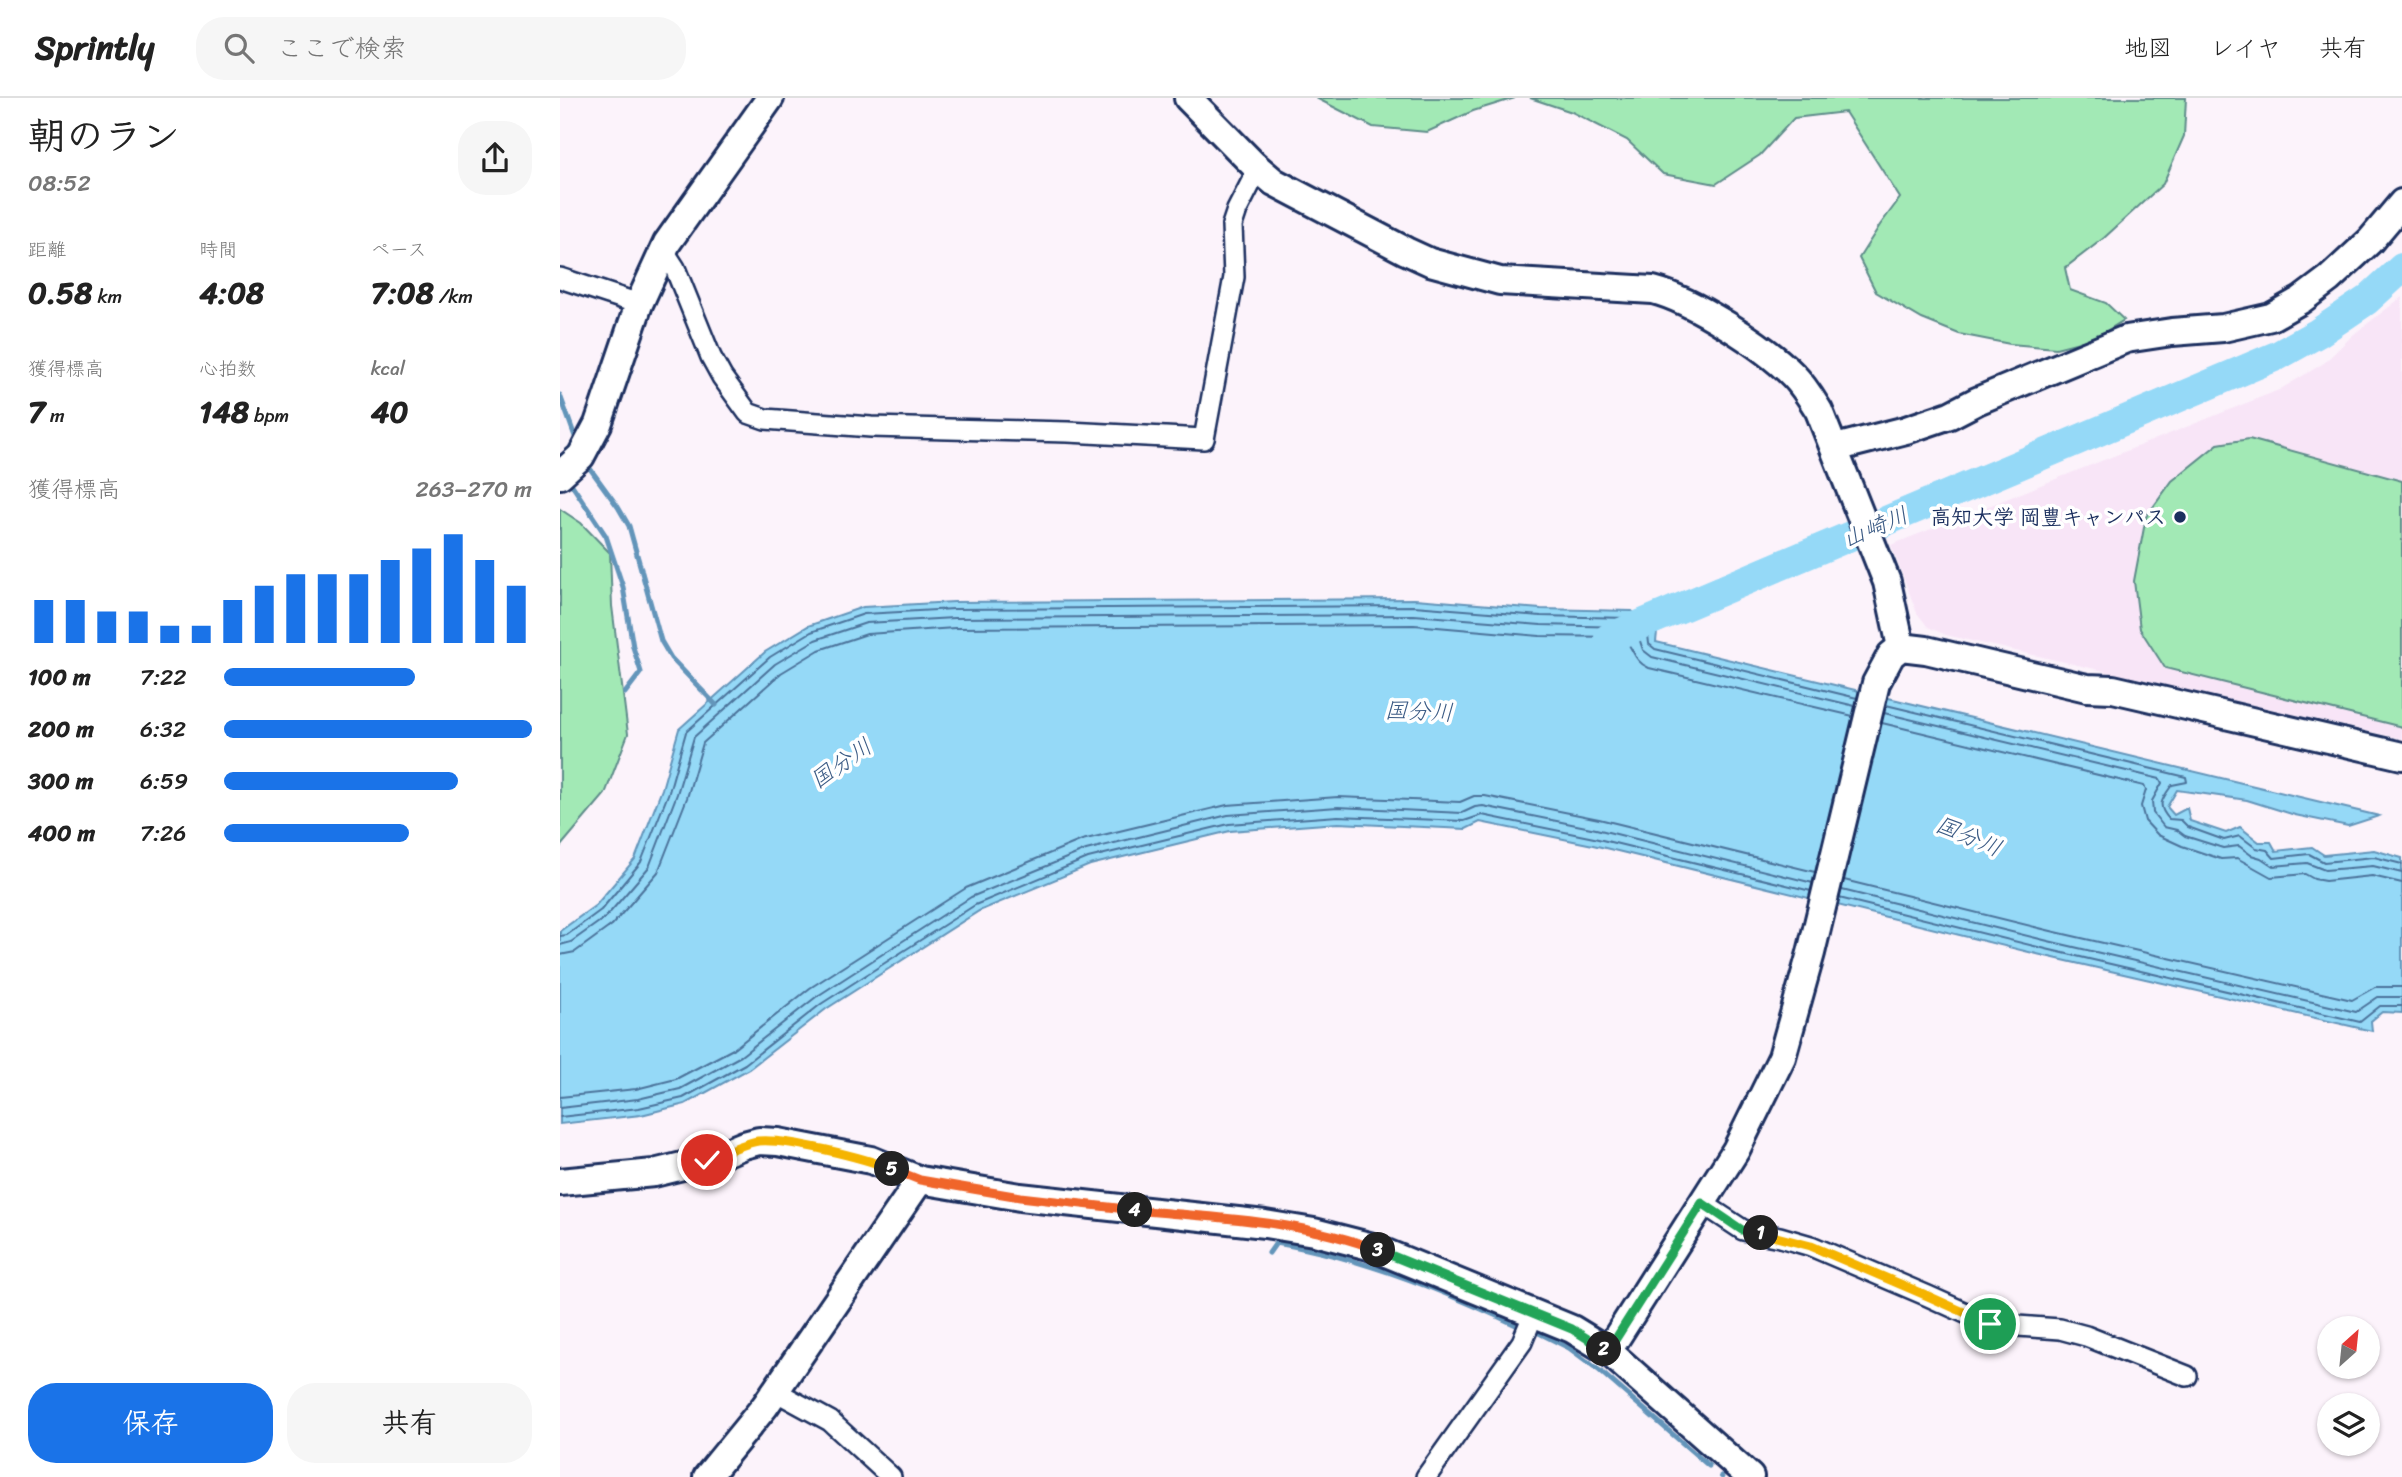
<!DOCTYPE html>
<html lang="ja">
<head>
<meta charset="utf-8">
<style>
  body { margin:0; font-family:Sriracha,"Klee One",sans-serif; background:#f6f6f6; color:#222; height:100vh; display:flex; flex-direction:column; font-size:26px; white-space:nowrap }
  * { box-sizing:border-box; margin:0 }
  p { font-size:23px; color:#767676 }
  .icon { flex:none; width:38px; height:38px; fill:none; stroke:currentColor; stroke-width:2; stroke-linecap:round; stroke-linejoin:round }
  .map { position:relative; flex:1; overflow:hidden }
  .details { display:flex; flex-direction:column; background:#fff; width:560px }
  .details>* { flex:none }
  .needle { width:46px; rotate:27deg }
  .buttons { position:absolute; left:1757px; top:1218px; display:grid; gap:14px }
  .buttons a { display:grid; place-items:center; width:63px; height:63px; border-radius:50%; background:#fff; box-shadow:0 2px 5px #0004; font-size:35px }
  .pin { position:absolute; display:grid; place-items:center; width:60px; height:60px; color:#fff; margin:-30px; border:4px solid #fff; border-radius:50%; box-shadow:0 2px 7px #0007 }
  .km { position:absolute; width:35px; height:35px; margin:-18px; border-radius:50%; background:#222; color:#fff; font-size:19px; line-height:35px; text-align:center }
  .round { display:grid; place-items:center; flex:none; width:74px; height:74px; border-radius:28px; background:#f6f6f6 }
  .summary { display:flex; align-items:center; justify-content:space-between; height:119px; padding:0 28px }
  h1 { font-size:38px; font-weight:700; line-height:52px }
  .metrics { display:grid; grid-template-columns:repeat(3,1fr); gap:10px; height:119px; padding:7px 28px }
  .metrics div { display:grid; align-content:center }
  .metrics b { font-size:30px; font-weight:700 }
  .metrics small { font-size:19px; font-weight:400 }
  .metrics p { font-size:19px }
  .chart { height:196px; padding:14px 28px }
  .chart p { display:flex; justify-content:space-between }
  .chart svg { width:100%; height:126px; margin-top:7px; stroke:#1a73e8; stroke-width:6 }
  .primary-button { display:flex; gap:14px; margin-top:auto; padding:14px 28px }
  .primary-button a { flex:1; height:80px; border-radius:28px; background:#1a73e8; color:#fff; font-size:28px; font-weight:700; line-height:80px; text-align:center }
  .primary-button a+a { background:#f6f6f6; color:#222 }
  ul { padding:0 28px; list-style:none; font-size:23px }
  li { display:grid; grid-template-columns:112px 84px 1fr; align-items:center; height:52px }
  li i { height:18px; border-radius:9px; background:#1a73e8 }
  header { display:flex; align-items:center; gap:42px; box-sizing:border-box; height:98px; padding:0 35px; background:#fff; border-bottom:2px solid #e0e0e0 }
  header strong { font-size:33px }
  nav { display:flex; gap:38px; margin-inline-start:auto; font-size:24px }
  .search { width:490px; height:63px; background:#f6f6f6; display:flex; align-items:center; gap:18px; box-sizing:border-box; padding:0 24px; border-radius:28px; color:#767676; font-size:26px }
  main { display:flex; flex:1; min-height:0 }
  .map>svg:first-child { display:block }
</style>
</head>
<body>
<header>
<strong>Sprintly</strong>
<div class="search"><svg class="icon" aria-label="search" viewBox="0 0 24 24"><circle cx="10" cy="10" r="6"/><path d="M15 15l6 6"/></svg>ここで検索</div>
<nav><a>地図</a><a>レイヤ</a><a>共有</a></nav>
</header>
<main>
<section class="details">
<div class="summary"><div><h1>朝のラン</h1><p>08:52</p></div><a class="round"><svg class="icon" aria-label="share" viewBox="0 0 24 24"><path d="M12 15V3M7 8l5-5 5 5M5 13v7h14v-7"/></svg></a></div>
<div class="metrics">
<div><p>距離</p><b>0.58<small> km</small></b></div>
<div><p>時間</p><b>4:08</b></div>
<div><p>ペース</p><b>7:08<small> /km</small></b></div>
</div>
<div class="metrics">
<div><p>獲得標高</p><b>7<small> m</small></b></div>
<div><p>心拍数</p><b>148<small> bpm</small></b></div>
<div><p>kcal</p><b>40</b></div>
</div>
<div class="chart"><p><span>獲得標高</span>263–270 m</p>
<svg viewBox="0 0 160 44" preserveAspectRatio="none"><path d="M5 44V29M15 44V29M25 44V33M35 44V33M45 44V38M55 44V38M65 44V29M75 44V24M85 44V20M95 44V20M105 44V20M115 44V15M125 44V11M135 44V6M145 44V15M155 44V24"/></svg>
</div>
<ul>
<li><b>100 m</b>7:22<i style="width:62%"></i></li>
<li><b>200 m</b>6:32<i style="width:100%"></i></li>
<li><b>300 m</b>6:59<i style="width:76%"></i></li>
<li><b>400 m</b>7:26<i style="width:60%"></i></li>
</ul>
<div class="primary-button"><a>保存</a><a>共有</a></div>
</section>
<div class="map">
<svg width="1842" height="1379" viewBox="0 0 1842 1379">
  <rect width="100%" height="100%" fill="#fcf3fb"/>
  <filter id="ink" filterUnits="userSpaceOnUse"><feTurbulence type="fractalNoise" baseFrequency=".0143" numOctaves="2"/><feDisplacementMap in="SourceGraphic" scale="14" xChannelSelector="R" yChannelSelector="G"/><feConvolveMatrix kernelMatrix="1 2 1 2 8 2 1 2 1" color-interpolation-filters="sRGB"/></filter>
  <g filter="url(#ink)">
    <path fill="#f8e5f7" d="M1842,199V641L1386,537L1368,529L1357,515L1331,447L1719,292L1764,265L1794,236Z"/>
    <g fill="#a2e9b5" stroke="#5e8c8a" stroke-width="2">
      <path d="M756,0H955L913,13L867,34L813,29Z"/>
      <path d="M970,0H1626L1624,38L1603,86L1544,140L1505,170L1510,192L1546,205L1564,222L1535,240L1496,250L1450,246L1399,236L1362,221L1316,194L1299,160L1320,127L1340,100L1285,14L1234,20L1200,57L1156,86L1103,76L1067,42L1012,14Z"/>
      <path d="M1689,341L1842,383V629L1605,570L1580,531L1574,483L1586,419L1612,383L1658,346Z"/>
      <path d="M0,411L21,425L50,455L52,508L68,636L45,696L0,749Z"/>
    </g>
    <path fill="#95d9f7" stroke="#6495ba" stroke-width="2" d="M855,501L981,511L1072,513L1097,534L1096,544L1819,718L1788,728L1735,717L1687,702L1617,692L1607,709L1614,717L1627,710L1630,723L1666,735L1680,729L1699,744H1711L1716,753L1752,749L1764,757L1814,752L1842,760V915L1822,914L1811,923L1812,933L1485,858L1033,747L920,724L906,731L778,725L670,733L530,767L419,813L266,911L189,971L125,1006L81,1017L0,1026V833L36,807L75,761L102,691L119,631L205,554L248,528L303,509L394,504Z"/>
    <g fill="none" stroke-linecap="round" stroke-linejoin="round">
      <g stroke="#4c739b" stroke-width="2">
        <path d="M1326,607L1626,679L1627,684L1612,687C1602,701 1596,707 1609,721L1621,722L1628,729L1664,742L1680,738L1696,750L1707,752L1714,760L1749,756L1764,764L1814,759L1842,766"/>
        <path d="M1324,615L1600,681L1602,685L1592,703L1593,715L1604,729L1617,732L1625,738L1663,750L1679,748L1691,757L1701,760L1713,768L1747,765L1765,772L1813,768L1842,775"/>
        <path d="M1322,625L1584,688L1586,692L1581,708L1585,723L1598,737L1622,748L1661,761L1677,760L1711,779L1745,776L1754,781L1765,783L1812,778L1842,785"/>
        <path d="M1284,782L1491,833L1792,902L1815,889H1842"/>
        <path d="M1282,792L1488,843L1796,914L1818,899H1842"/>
        <path d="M1279,800L1486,851L1800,924L1820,908H1842"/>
        <path d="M0,838L7,837L41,812L81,764L109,694L126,634L210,559L251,534L304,516L394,511L854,508L981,518L1068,520L1088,536L1089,546L1095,551L1297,600"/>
        <path d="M0,847L11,844L46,819L89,769L117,696L134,639L215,566L255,542L306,525L394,520L854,517L981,527L1065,529L1079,540L1083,552L1092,559L1295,608"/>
        <path d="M0,857L15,854L52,827L98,774L127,700L143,645L221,575L259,552L307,536L395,530L854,527L980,538L1061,539C1075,548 1071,562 1089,570L1293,618"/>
        <path d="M0,999L76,991L116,981L175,950L250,890L406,790L522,742L667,707L778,699L900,704L914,698H925L1039,721L1255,774"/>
        <path d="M0,1010L78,1001L120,991L181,958L256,899L411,799L526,752L668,717L778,709L902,715L915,709L923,708L1036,731L1253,785"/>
        <path d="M0,1019L79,1010L123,1000L185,966L261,906L415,807L528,760L669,726L778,718L904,723L922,717L1034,740L1251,793"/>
      </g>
      <g stroke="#6495ba" stroke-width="5">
        <path d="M0,297L18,347"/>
        <path d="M26,365L58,409L69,428L101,543L111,560L156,607"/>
        <path d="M8,381L46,438L63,489L73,549L81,574L65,595"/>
        <path d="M709,1155L716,1145C800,1159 881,1191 958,1228"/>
        <path d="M975,1233L1009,1250L1040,1273L1149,1368"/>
        <path d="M1161,1378L1162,1379"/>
      </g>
      <path stroke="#95d9f7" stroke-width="30" d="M1049,540L1719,257L1758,235L1807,202L1842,170"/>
      <g stroke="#1b2f5e" stroke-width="24">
        <g id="street">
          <path d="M104,153L115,170L151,259L162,279L188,315L205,321L311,329L508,334L644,341L674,179L672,127L677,112L698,71"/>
          <path d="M0,180L79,206"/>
          <path d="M1142,1105L1183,1132L1220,1139L1251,1148L1368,1198L1430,1226L1500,1231L1526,1238L1627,1278"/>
          <path d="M215,1293L270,1323L331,1379"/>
          <path d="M866,1379L962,1244L974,1215"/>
        </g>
      </g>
      <g stroke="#1b2f5e" stroke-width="32">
        <g id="secondary">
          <path d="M628,0L694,67L714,84L846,153L870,164L940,183L1093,192C1133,202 1204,248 1233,277C1244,288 1251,300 1259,313L1327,484L1341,549"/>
          <path d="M1275,350L1346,332L1390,317L1417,303L1566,241L1612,234L1663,230L1711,219L1741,202L1769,181L1810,143L1842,105"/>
          <path d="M0,377L21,358L38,326L79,206L107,145L210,0"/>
          <path d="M0,1084L94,1075L147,1062L184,1047L199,1043L218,1044L311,1062L360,1082L460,1099L705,1126L754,1134L809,1148L1012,1231L1048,1253L1190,1379"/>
          <path d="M1048,1253L1176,1052L1222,959L1251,855L1316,585L1331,557L1341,549L1366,552L1527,590L1553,591L1842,658"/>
          <path d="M147,1379L205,1308L360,1082"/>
        </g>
      </g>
      <use href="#street" stroke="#fff" stroke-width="19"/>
      <use href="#secondary" stroke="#fff" stroke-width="26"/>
    </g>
  </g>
  <g fill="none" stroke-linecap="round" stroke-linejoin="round" filter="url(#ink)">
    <g stroke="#fff" stroke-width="14">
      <path id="split-1" d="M1201,1135L1251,1148L1368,1198L1430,1226"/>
    </g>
    <g stroke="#fff" stroke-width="14">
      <path id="split-2" d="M1044,1251L1048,1253L1142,1105L1182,1132L1201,1135"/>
    </g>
    <g stroke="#fff" stroke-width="14">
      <path id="split-3" d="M818,1152L1012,1231L1044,1251"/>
    </g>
    <g stroke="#fff" stroke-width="14">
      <path id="split-4" d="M575,1112C655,1120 742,1122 818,1152"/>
    </g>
    <g stroke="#fff" stroke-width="14">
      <path id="split-5" d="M332,1071L360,1082L460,1099L575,1112"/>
    </g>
    <g stroke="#fff" stroke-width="14">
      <path id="split-6" d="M147,1062C163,1055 181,1046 198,1043C226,1040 305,1060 332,1071"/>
    </g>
    <use href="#split-1" stroke="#f5b400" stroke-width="9"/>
    <use href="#split-2" stroke="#22a559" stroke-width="9"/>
    <use href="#split-3" stroke="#22a559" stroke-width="9"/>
    <use href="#split-4" stroke="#f0652b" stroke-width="9"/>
    <use href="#split-5" stroke="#f0652b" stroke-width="9"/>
    <use href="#split-6" stroke="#f5b400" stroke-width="9"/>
  </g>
  <circle fill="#1b2f5e" stroke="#fff" stroke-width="2.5" cx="1620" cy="419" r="7"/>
  <g text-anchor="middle" stroke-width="7" stroke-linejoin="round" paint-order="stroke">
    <g font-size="21" font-weight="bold" fill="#1b2f5e" stroke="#fff" text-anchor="end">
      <text x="1606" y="426">高知大学 岡豊キャンパス</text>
    </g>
    <g font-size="23" font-style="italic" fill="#3a5a84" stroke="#fff">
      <text transform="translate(1315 429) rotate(-23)" y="8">山崎川</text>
      <text transform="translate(859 613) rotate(2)" y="8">国分川</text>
      <text transform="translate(281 665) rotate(-35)" y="8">国分川</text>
      <text transform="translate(1409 738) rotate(23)" y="8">国分川</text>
    </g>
  </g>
</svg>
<div class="buttons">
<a><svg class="needle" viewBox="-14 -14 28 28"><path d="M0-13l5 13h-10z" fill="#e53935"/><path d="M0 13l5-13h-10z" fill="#767676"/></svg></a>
<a><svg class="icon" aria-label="layers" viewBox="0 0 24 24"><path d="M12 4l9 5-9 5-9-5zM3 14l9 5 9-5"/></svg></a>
</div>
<div class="pin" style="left:1430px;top:1226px;background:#1e9e55"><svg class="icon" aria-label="arrive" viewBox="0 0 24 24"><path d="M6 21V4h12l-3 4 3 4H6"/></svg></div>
<div class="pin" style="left:147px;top:1062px;background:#d93025"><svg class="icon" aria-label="check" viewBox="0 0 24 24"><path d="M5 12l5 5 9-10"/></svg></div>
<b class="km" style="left:1201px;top:1135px">1</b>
<b class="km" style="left:1044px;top:1251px">2</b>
<b class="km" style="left:818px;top:1152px">3</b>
<b class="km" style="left:575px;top:1112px">4</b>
<b class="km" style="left:332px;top:1071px">5</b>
</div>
</main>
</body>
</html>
